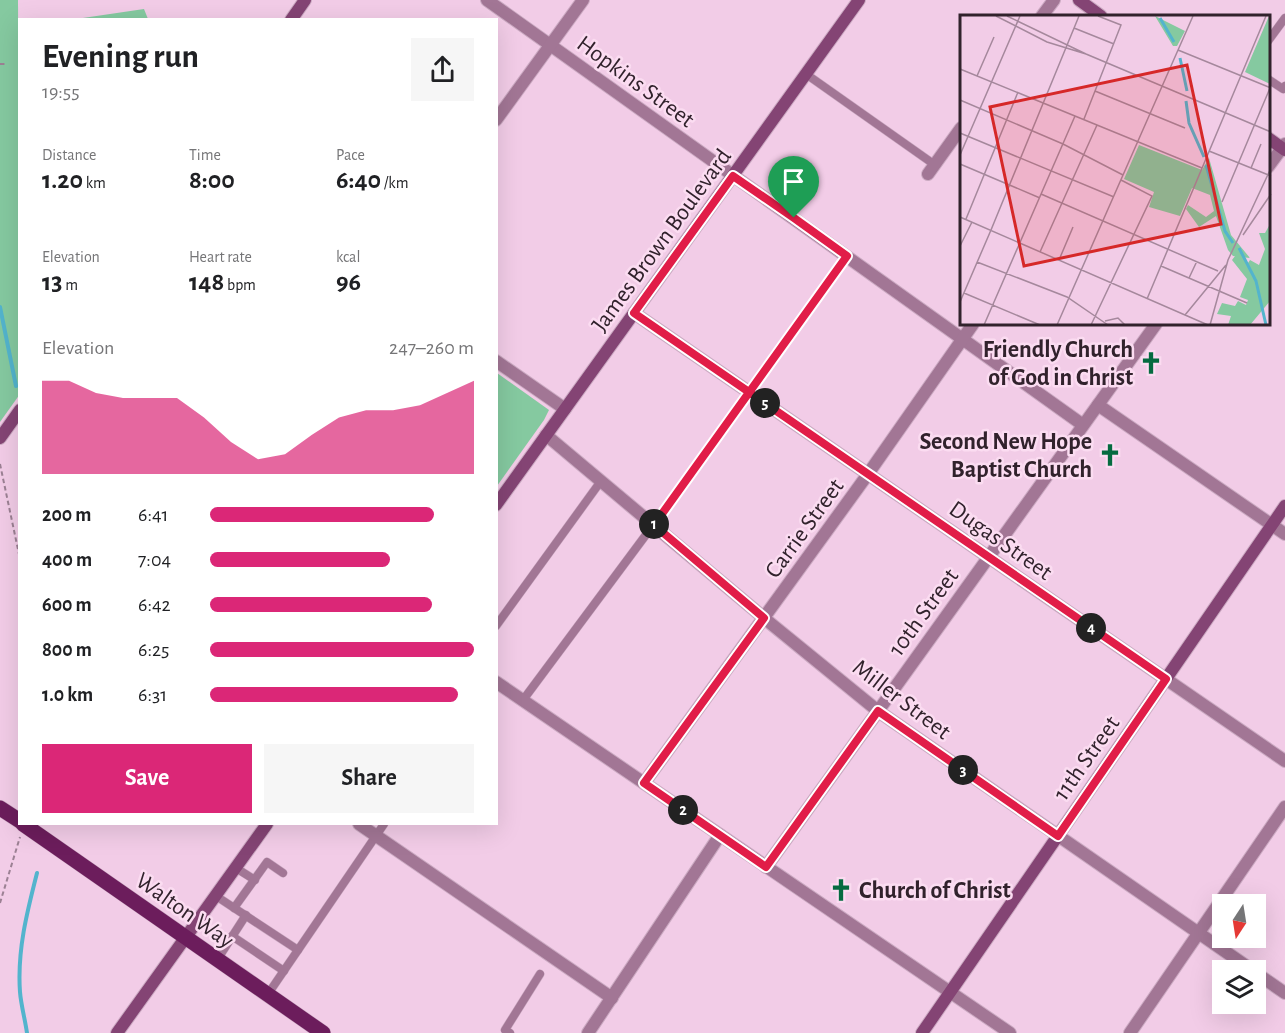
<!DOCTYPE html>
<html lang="en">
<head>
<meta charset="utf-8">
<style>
  body { margin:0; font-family:"Alegreya Sans",sans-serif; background:#f6f6f6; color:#202124; height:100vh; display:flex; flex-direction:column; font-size:22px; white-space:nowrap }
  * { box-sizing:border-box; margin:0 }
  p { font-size:20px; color:#757577 }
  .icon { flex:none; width:33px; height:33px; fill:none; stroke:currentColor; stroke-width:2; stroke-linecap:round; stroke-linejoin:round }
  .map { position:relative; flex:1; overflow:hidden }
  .drawer { position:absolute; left:18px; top:18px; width:480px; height:807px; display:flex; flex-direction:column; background:#fff; border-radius:0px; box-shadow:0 6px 24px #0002 }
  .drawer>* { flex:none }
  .needle { width:39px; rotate:192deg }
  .controls { position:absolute; left:1212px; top:894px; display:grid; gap:12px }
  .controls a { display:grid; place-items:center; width:54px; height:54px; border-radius:0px; background:#fff; box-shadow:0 6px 24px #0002; font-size:30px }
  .pin { position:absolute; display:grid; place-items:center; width:51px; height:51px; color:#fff; margin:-62px -26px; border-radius:50% 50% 50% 0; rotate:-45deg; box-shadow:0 0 6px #0007 }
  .pin .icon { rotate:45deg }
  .km { position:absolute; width:30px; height:30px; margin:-15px; border-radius:50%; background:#222; color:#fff; font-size:16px; line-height:30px; text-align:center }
  .round { display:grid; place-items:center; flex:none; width:63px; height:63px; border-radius:0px; background:#f6f6f6 }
  .head { display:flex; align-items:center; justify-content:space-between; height:102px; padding:0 24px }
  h1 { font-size:33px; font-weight:600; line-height:45px }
  .figures { display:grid; grid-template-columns:repeat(3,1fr); gap:9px; height:102px; padding:6px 24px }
  .figures div { display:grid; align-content:center }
  .figures b { font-size:26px; font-weight:600 }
  .figures small { font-size:16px; font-weight:400 }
  .figures p { font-size:16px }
  .chart { height:168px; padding:12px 24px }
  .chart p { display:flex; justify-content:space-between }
  .chart svg { width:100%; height:108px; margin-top:6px; fill:#db2777; opacity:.7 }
  .button { display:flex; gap:12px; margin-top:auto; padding:12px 24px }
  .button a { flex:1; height:69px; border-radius:0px; background:#db2777; color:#fff; font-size:24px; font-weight:600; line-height:69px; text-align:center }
  .button a+a { background:#f6f6f6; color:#202124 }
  ul { padding:0 24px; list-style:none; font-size:20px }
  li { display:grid; grid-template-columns:96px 72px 1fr; align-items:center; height:45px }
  li i { height:15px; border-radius:8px; background:#db2777 }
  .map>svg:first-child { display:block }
</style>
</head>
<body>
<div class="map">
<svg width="1285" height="1033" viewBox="0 0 1285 1033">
  <rect width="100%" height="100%" fill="#f2cce7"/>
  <g fill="#85c9a0">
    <path d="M0,0H18L20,394L0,422Z"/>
    <path d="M144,9L148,19H76Z"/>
    <path d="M497,373L549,410L544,420L497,486Z"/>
  </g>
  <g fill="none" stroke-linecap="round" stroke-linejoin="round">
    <g stroke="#53b4cd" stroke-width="4">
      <path d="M0,307L16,386"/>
      <path d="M27,1033C25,1019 21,1005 20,992C17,951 27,912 37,873"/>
    </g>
    <g stroke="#cbaac2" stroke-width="9">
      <g id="lane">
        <path d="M1268,41L1285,18"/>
        <path d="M806,74L935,165"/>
        <path d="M1268,79L1283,89L1285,86"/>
        <path d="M496,626L601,481"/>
        <path d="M523,700L654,524L847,256"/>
        <path d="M236,868L255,880"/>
        <path d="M216,896L298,950"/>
        <path d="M234,908L267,862L283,873"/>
        <path d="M232,936L284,971"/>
        <path d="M217,960L246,915"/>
        <path d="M268,994L384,824"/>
        <path d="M510,1033L505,1030L540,974"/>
      </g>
    </g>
    <g stroke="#cbaac2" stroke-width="14">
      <g id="street">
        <path d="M487,0L1083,425"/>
        <path d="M1042,16L1054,0"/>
        <path d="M496,120L583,0"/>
        <path d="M1268,167L1285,144"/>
        <path d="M928,174L961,128"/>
        <path d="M634,313L1285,761"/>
        <path d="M496,361L565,409"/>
        <path d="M1098,405L1285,534"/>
        <path d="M546,435L764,618L878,711L1252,970"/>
        <path d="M496,682L1010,1033"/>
        <path d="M644,783L868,474L973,324"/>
        <path d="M359,824L612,998"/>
        <path d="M766,867L1156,324"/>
        <path d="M1256,973L1285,993"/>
        <path d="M588,1033L720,835"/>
        <path d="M1130,1033L1285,807"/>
      </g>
    </g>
    <g stroke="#cbaac2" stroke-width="14">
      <g id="secondary">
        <path d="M1079,0L1101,16"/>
        <path d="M291,20L305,0"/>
        <path d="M1268,138L1285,150"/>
        <path d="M0,438L20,410"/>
        <path d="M496,505L859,0"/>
        <path d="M117,1033L267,824"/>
        <path d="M922,1033L1285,506"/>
      </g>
    </g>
    <g stroke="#cbaac2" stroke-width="16">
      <g id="primary">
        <path d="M0,808L20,821"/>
        <path d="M23,824L323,1033"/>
      </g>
    </g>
    <g stroke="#9c8194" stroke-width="2" stroke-dasharray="4.5 3" stroke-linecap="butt">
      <path d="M0,64H7"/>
      <path d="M0,464L20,559"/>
      <path d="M0,903L20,837"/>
    </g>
    <use href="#lane" stroke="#a27695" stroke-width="8"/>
    <use href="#street" stroke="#a27695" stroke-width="12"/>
    <use href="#secondary" stroke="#844474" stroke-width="12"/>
    <use href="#primary" stroke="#6c1d5c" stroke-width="15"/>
  </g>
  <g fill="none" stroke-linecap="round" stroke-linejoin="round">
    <g stroke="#fff" stroke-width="12">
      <path id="route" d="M794,218L847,256L654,525L764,618L644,783L766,867L878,711L1058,836L1166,679C988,557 811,435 634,313L733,176L794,218"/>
    </g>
    <use href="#route" stroke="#e11d48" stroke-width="8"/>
  </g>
  <defs>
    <g id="church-bare" transform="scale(1.8)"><path d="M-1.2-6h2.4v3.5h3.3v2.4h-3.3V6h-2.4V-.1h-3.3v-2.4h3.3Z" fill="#056b40" stroke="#fbdcf1" stroke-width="2.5" paint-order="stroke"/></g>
  </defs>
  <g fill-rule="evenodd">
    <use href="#church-bare" x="1151" y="363"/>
    <use href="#church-bare" x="1110" y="455"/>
    <use href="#church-bare" x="841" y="890"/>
  </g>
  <g text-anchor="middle" stroke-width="5" stroke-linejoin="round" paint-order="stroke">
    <g font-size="24" fill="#31222c" stroke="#fbdcf1">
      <text transform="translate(636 81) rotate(36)" y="8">Hopkins Street</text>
      <text transform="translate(661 240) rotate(-54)" y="8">James Brown Boulevard</text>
      <text transform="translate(804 528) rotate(-54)" y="8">Carrie Street</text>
      <text transform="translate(1001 540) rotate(35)" y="8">Dugas Street</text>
      <text transform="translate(923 612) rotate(-54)" y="8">10th Street</text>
      <text transform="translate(902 699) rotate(37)" y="8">Miller Street</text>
      <text transform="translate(1086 758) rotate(-55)" y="8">11th Street</text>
      <text transform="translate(185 910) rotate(35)" y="8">Walton Way</text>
    </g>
    <g font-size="24" font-weight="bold" fill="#31222c" stroke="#fbdcf1" text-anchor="end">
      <text x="1133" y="357">Friendly Church<tspan x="1133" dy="28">of God in Christ</tspan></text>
      <text x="1092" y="449">Second New Hope<tspan x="1092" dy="28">Baptist Church</tspan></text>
      <text x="859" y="898" text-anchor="start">Church of Christ</text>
    </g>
  </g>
  <g transform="translate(960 15)">
    <rect width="310" height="310" fill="#f2cce7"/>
    <path d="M195,1L225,16L217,31H213ZM309,1H310V69L285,57ZM179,130L242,155L249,143L271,220L290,243L273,241L268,235L256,201L239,212L226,194L228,190L246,202L254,196L250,180L232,173L220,201L189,192L194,177L164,164Z" fill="#85c9a0"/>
    <path d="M310,209V286L290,310H268L271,301L257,299L262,288L275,291L278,286L286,290L288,285L280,282L287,264L272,245L278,237L288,248L290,245L299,250L305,234L299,218H305Z" fill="#85c9a0"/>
    <path fill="none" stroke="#53b4cd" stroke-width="3" d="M200,3L214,27M220,43L227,76M226,86L229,108L244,142M246,150L265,216L273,228M279,233L296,266L306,310"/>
    <path fill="none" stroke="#a5889c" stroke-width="1.5" d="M36,1L87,27L126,39M47,1L126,39L311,117M114,13L154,29M218,35L311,73M0,54L242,153M17,61L34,22M135,76L225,113M0,85L103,129L163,160M124,104L161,10L138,1M0,118L154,182M249,136L311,161M0,140L60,1M0,149L80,183M291,153L301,129M81,179L258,256M262,187L310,73M0,202L248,310M6,204L58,77M31,215L119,1M283,220L311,179M0,231L12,207M80,237L137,110M99,245L113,212M17,247L107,282L148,310M201,251L287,288M229,263L237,246M4,278L80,310M187,284L306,1M0,287L31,215M225,300L266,250M145,306L158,303L165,310M24,310L115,101M97,310L233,1M131,310L192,181L161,165M250,310L268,245L311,153"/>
    <path fill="#d62828" fill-opacity="0.15" stroke="#d62828" stroke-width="3" d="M227,50L261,209L64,251L30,92Z"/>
    <rect width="310" height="310" fill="none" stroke="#31222c" stroke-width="3"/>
  </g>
</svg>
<div class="controls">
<a><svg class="needle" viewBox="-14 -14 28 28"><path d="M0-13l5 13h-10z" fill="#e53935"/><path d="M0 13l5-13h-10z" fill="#757577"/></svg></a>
<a><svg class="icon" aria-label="layers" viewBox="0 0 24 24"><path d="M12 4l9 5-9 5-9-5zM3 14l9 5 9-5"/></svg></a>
</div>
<div class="pin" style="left:794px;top:218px;background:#1e9e55"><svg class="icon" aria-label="arrive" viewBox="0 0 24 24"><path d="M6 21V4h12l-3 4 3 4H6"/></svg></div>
<b class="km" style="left:654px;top:524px">1</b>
<b class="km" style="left:683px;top:810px">2</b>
<b class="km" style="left:963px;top:770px">3</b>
<b class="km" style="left:1091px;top:628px">4</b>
<b class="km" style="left:765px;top:403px">5</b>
<section class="drawer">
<div class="head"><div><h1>Evening run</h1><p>19:55</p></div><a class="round"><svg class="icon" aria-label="share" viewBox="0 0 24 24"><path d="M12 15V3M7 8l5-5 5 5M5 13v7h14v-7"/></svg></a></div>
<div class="figures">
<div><p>Distance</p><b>1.20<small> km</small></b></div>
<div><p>Time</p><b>8:00</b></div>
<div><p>Pace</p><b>6:40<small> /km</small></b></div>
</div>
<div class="figures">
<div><p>Elevation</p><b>13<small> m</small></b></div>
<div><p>Heart rate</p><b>148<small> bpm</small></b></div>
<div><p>kcal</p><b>96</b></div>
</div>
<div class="chart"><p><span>Elevation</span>247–260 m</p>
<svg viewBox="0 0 160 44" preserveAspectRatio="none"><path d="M0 44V6L10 6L20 11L30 13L40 13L50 13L60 21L70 31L80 38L90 36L100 28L110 21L120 18L130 18L140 16L150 11L160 6V44z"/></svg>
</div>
<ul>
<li><b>200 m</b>6:41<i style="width:85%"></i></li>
<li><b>400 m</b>7:04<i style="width:68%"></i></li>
<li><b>600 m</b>6:42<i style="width:84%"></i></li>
<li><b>800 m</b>6:25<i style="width:100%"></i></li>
<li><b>1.0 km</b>6:31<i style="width:94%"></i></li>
</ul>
<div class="button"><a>Save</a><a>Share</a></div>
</section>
</div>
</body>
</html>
